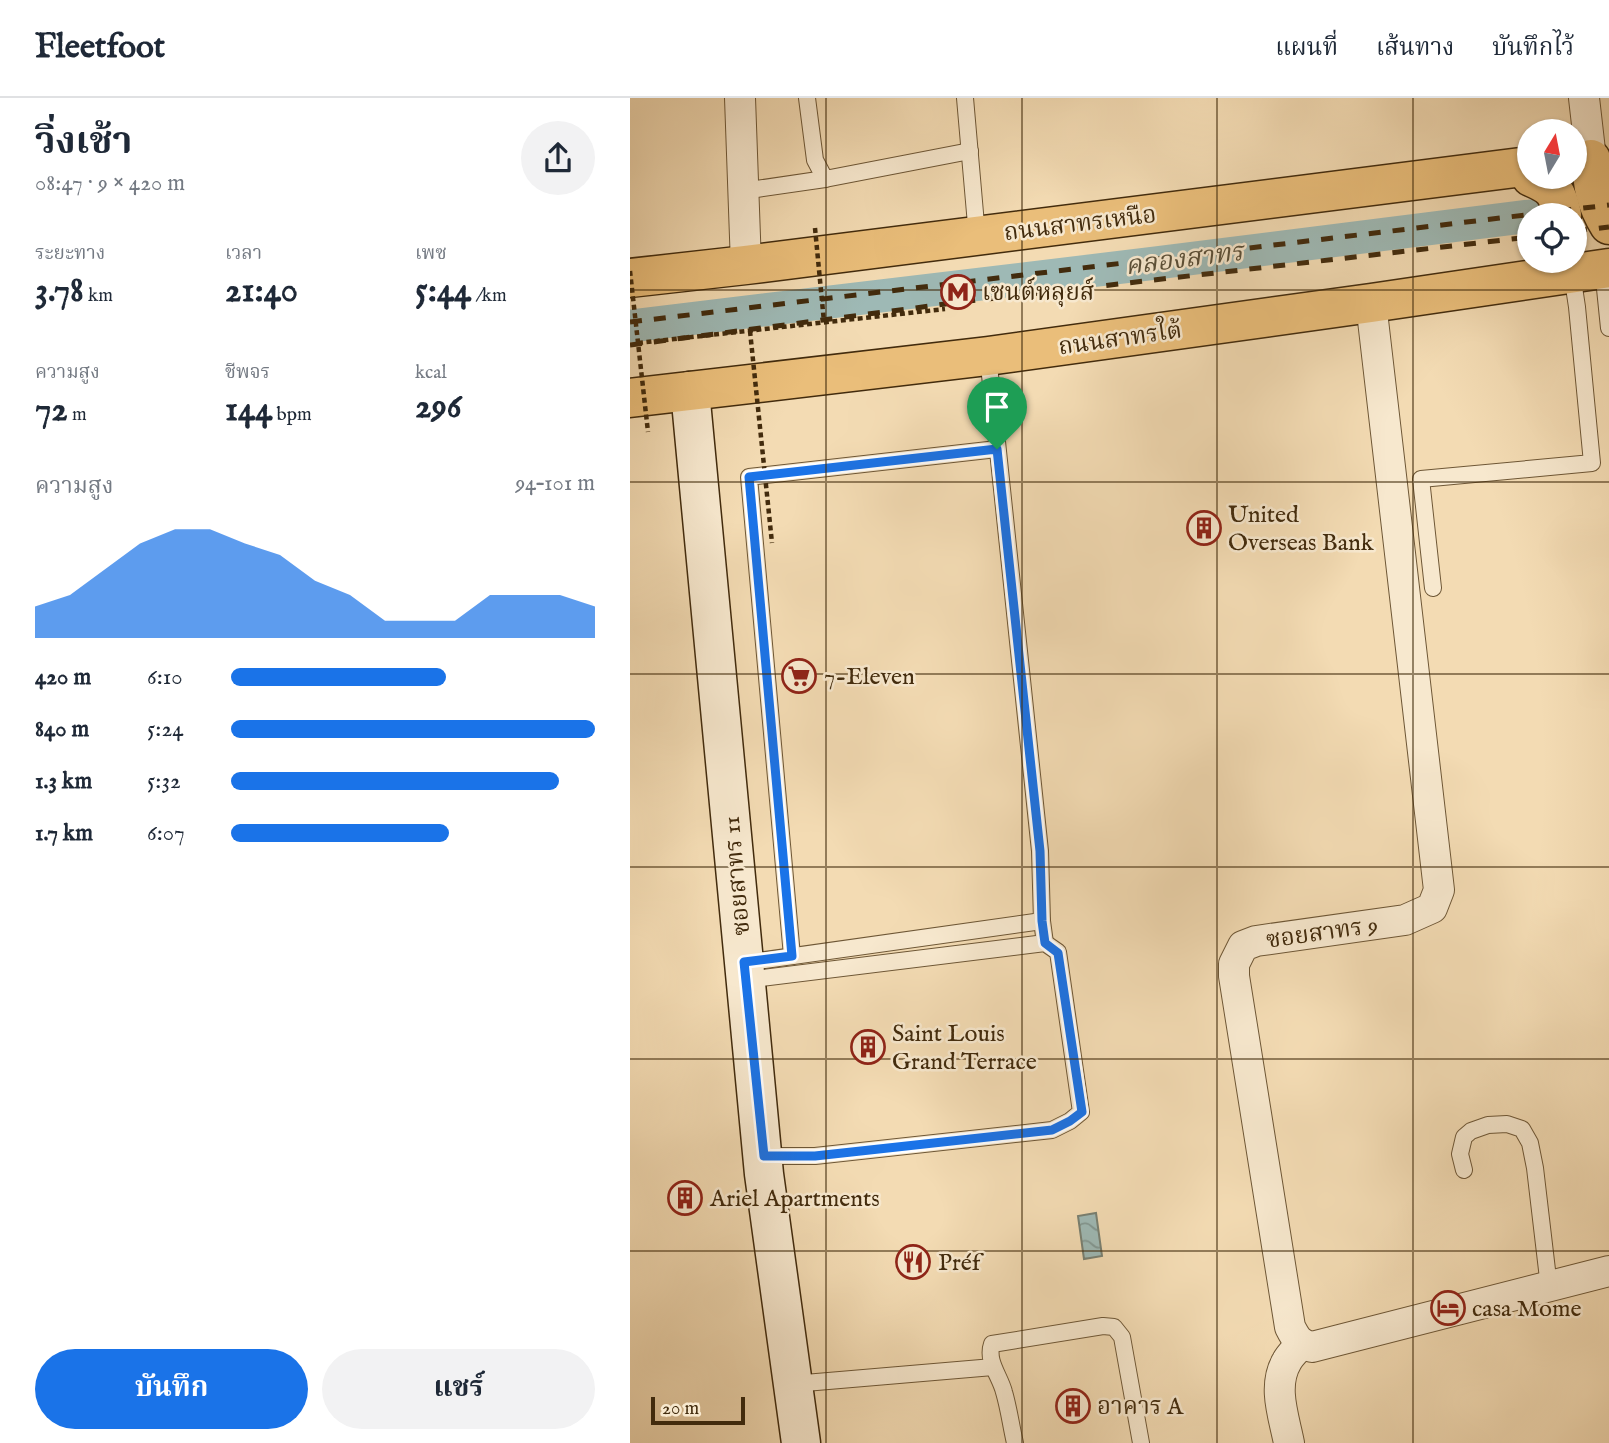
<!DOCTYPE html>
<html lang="th">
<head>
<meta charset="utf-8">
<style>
  body { margin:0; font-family:"IM FELL English","Noto Serif Thai",serif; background:#f2f2f3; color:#1f2937; height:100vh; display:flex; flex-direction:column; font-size:26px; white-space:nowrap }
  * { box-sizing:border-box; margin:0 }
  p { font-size:23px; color:#747a83 }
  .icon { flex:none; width:38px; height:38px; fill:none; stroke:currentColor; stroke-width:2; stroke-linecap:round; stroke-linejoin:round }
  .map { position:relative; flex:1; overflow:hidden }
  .side { display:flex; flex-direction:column; background:#fff; width:630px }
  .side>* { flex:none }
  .needle { width:46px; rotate:10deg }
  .fabs { position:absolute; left:887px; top:21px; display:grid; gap:14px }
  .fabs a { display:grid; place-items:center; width:70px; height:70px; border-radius:50%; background:#fff; box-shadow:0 2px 5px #0004; font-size:35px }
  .scale { position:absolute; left:21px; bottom:18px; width:94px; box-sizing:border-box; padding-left:7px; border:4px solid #422b0d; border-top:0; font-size:19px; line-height:24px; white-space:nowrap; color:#422b0d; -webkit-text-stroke:5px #f7e8ce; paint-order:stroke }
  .pin { position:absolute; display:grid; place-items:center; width:60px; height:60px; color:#fff; margin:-72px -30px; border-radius:50% 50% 50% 0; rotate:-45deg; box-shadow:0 0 7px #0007 }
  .pin .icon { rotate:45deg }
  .round { display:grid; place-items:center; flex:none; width:74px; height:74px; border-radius:37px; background:#f2f2f3 }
  .headline { display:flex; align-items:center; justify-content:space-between; height:119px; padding:0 35px }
  h1 { font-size:38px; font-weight:700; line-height:52px }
  .metrics { display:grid; grid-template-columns:repeat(3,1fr); gap:10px; height:119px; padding:7px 35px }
  .metrics div { display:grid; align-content:center }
  .metrics b { font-size:35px; font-weight:700 }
  .metrics small { font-size:19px; font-weight:400 }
  .metrics p { font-size:19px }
  .chart { height:196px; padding:14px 35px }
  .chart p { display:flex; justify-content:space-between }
  .chart svg { width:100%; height:126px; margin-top:7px; fill:#1a73e8; opacity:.7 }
  .primary-button { display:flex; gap:14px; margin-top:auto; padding:14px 35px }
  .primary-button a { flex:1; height:80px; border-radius:42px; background:#1a73e8; color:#fff; font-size:28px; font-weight:700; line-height:80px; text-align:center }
  .primary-button a+a { background:#f2f2f3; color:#1f2937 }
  ul { padding:0 35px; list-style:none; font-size:23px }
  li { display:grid; grid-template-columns:112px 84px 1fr; align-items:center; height:52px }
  li i { height:18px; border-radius:9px; background:#1a73e8 }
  header { display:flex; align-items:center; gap:42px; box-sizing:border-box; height:98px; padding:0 35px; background:#fff; border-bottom:2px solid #e0e1e3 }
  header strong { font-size:33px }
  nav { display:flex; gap:38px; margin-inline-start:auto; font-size:24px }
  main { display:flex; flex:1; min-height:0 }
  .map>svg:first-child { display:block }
</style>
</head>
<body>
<header>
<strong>Fleetfoot</strong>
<nav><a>แผนที่</a><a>เส้นทาง</a><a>บันทึกไว้</a></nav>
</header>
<main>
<section class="side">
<div class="headline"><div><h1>วิ่งเช้า</h1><p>08:47 · 9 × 420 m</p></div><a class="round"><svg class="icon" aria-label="share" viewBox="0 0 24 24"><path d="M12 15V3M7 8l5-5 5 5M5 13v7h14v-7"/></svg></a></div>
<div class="metrics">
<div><p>ระยะทาง</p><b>3.78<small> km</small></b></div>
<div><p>เวลา</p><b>21:40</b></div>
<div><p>เพซ</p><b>5:44<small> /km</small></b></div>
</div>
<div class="metrics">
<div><p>ความสูง</p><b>72<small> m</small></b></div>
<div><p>ชีพจร</p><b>144<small> bpm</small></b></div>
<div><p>kcal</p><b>296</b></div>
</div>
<div class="chart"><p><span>ความสูง</span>94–101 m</p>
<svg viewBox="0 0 160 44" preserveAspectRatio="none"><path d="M0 44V33L10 29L20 20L30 11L40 6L50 6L60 11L70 15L80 24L90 29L100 38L110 38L120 38L130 29L140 29L150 29L160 33V44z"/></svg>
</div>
<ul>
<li><b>420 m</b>6:10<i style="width:59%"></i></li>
<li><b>840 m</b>5:24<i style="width:100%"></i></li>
<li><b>1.3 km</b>5:32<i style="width:90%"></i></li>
<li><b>1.7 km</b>6:07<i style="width:60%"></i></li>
</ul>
<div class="primary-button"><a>บันทึก</a><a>แชร์</a></div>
</section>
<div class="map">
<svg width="979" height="1345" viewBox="0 0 979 1345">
  <defs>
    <pattern id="water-waves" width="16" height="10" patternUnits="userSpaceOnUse" patternTransform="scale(1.75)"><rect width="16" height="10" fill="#9eb9b5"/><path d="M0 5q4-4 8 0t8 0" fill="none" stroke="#829792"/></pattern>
  </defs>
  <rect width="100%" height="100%" fill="#f3dbb3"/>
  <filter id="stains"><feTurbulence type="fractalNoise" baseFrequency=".00286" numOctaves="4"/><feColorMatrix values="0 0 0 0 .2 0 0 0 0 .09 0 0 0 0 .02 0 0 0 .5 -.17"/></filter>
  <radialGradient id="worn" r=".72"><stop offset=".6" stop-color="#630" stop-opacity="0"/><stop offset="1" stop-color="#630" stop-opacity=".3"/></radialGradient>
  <path fill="url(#water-waves)" stroke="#798072" stroke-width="2" d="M466,1115L472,1158L454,1161L448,1118Z"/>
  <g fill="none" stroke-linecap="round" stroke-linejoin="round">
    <path stroke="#9eb9b5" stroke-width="33" d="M0,228L526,165L900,118"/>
    <g stroke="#6e5736" stroke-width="18">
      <g id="lane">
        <path d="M177,0L185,62L195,81L340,53"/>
        <path d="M335,0L347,138"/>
        <path d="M113,93L195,81"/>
        <path d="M973,171L979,230"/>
        <path d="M358,258L410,753L412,823L415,845"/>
        <path d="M803,490L791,381L962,365L947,209L942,176"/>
        <path d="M162,858L119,379L367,351"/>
        <path d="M114,865L412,823"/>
        <path d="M116,882L415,845L428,854L451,1014L440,1023L422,1032L185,1058H134"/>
        <path d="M834,1072L830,1056L834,1039L841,1033L858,1027L877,1026L892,1031L900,1045L905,1070L919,1189"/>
        <path d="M163,1286L363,1269"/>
        <path d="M385,1345C381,1328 379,1311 374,1294C370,1278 356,1263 362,1246L473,1228L484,1229L492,1239L511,1345"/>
      </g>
    </g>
    <g stroke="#6e5736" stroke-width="32">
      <g id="street">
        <path d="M110,0L116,167"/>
        <path d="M954,0L961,61"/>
        <path d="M741,205L809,792L802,810L775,822L626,843L613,848L604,866V878L660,1229C666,1241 669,1246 682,1249L979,1173"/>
        <path d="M659,1345C654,1319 642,1288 657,1263C660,1257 666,1252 671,1246"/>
      </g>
    </g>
    <g stroke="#422b0d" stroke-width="41">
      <path id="secondary" d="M60,293L134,1076L171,1345"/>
    </g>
    <g stroke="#422b0d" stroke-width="41">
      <g id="primary">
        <path d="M961,61C962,86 965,105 979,127"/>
        <path d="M901,79C924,89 927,93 932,117"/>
        <path d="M0,180L116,167L900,68"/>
        <path d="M0,300L358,258L741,205L979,170"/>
      </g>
    </g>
    <path stroke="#422b0d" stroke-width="4.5" stroke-dasharray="5 3.5" stroke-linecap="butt" d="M8,245L315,211"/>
    <use href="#lane" stroke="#f7e8ce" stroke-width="16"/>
    <use href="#street" stroke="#f7e8ce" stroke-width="30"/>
    <use href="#secondary" stroke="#f7e8ce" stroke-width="38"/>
    <use href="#primary" stroke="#eabe7a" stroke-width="38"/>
    <g stroke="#422b0d" stroke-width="5" stroke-dasharray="12 12" stroke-linecap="butt">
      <path d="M945,133L979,129"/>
      <path d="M0,224L979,107"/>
      <path d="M0,247L331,204L900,139"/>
    </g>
    <g stroke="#422b0d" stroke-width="4.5" stroke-dasharray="5 3.5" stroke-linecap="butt">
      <path d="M185,130L194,224"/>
      <path d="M0,173L18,334"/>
      <path d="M120,233L142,445"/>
    </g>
  </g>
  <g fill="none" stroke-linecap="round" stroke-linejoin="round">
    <g stroke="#fff" stroke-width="14">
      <path id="route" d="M367,351L410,753L412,823L415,845L428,855L452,1014L440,1023L422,1032L185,1058H134L114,864L162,858L119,379Z"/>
    </g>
    <use href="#route" stroke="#1a73e8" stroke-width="9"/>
  </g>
  <path fill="none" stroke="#422b0d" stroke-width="2" stroke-opacity="0.55" d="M196,0V1345M392,0V1345M587,0V1345M783,0V1345M0,192H979M0,384H979M0,576H979M0,769H979M0,961H979M0,1153H979"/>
  <defs>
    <g id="metro-ring" transform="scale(1.75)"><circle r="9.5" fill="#f7e8ce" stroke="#8f2418" stroke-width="1.5"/><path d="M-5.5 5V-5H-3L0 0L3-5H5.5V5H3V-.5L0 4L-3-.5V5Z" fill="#8f2418"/></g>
    <g id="building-ring" transform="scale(1.75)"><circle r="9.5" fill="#f7e8ce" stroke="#8f2418" stroke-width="1.5"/><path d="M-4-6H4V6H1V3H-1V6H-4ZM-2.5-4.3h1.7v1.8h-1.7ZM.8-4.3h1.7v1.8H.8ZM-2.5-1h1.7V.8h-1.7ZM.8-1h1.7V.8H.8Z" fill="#8f2418"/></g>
    <g id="supermarket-ring" transform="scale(1.75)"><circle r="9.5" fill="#f7e8ce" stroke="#8f2418" stroke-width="1.5"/><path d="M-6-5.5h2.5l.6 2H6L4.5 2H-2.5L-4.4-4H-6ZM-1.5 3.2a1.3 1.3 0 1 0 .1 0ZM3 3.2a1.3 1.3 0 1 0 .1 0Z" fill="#8f2418"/></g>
    <g id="restaurant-ring" transform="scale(1.75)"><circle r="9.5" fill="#f7e8ce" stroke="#8f2418" stroke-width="1.5"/><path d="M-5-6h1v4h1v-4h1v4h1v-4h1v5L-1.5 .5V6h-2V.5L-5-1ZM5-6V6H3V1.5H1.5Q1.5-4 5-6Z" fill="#8f2418"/></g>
    <g id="hotel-ring" transform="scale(1.75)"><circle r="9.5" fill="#f7e8ce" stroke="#8f2418" stroke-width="1.5"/><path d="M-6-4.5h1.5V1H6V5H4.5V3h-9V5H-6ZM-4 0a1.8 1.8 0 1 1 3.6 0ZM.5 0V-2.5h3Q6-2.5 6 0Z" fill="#8f2418"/></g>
  </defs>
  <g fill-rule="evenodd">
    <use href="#metro-ring" x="328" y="194"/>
    <use href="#building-ring" x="574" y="430"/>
    <use href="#supermarket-ring" x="169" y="578"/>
    <use href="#building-ring" x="238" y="949"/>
    <use href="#building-ring" x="55" y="1100"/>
    <use href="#restaurant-ring" x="283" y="1164"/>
    <use href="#hotel-ring" x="818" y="1210"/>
    <use href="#building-ring" x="443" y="1308"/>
  </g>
  <g text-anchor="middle" stroke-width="5" stroke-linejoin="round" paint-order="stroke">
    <g font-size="24" fill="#422b0d" stroke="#f7e8ce">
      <text transform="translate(450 125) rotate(-7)" y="8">ถนนสาทรเหนือ</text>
      <text transform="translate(490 240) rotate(-8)" y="8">ถนนสาทรใต้</text>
      <text transform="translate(106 778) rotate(-95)" y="8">ซอยสาทร 11</text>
      <text transform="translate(692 834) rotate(-8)" y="8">ซอยสาทร 9</text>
    </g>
    <g font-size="24" fill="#422b0d" stroke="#f7e8ce" text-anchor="start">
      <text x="352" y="202">เซนต์หลุยส์</text>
      <text x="598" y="424">United<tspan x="598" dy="28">Overseas Bank</tspan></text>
      <text x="194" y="586">7-Eleven</text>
      <text x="262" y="943">Saint Louis<tspan x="262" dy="28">Grand Terrace</tspan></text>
      <text x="80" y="1108">Ariel Apartments</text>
      <text x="308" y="1172">Préf</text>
      <text x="842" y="1218">casa Mome</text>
      <text x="467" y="1316">อาคาร A</text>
    </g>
    <g font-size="26" font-style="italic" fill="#594e37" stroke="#f7e8ce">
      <text transform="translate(554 160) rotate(-7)" y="9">คลองสาทร</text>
    </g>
  </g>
  <rect width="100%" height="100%" filter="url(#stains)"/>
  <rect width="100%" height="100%" fill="url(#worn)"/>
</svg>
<div class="fabs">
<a><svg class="needle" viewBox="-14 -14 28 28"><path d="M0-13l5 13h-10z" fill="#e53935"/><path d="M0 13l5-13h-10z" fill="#747a83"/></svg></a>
<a><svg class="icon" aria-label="locate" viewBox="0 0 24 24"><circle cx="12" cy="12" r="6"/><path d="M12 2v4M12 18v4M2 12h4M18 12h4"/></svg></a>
</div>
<div class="scale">20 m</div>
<div class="pin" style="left:367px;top:351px;background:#1e9e55"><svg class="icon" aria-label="arrive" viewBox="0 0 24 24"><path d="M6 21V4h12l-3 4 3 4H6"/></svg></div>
</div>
</main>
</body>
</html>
